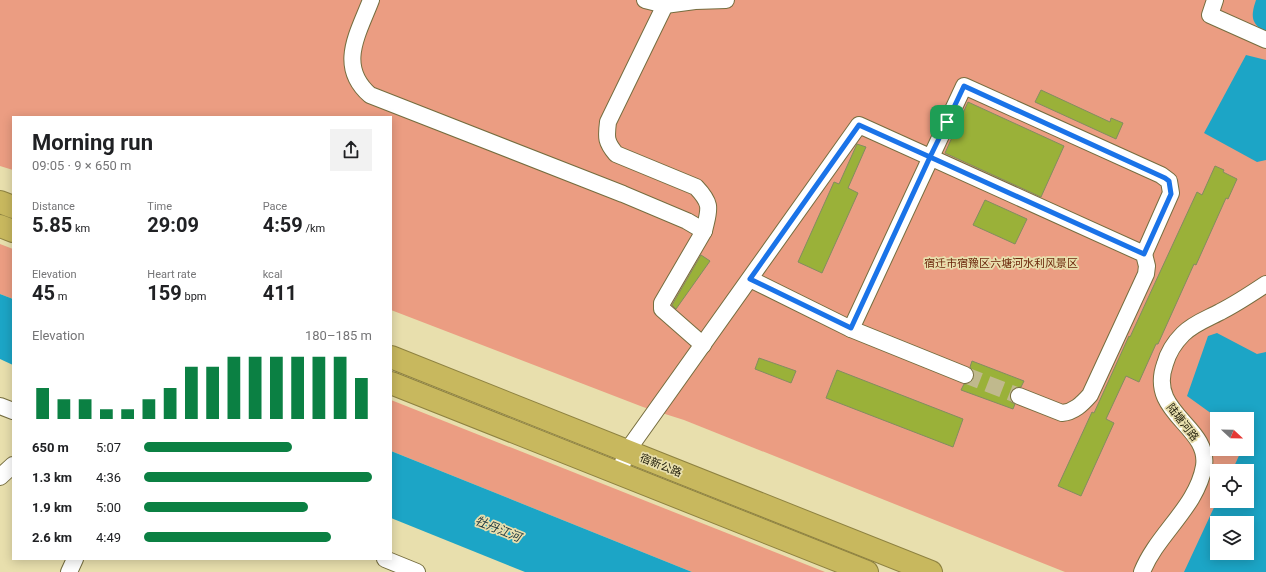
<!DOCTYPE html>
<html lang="en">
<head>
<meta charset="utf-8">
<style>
  body { margin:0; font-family:Roboto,"Noto Sans SC",sans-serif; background:#f2f2f2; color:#202124; height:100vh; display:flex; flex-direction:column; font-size:15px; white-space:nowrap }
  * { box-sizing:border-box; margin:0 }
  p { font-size:13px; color:#757577 }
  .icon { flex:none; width:22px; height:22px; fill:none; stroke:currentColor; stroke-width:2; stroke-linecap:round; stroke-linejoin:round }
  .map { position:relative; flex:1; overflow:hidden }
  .panel { position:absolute; left:12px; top:116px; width:380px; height:444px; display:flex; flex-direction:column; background:#fff; border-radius:0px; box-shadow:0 2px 10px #0003 }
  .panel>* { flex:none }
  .needle { width:26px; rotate:112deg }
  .fabs { position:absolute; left:1210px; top:412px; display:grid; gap:8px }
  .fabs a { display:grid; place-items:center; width:44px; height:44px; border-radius:0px; background:#fff; box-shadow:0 2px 10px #0003; font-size:20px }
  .pin { position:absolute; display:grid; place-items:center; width:34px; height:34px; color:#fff; margin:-17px; border-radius:8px; box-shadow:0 2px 6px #0006 }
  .round { display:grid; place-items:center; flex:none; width:42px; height:42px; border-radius:0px; background:#f2f2f2 }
  .overview { display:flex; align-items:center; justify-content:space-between; height:68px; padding:0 20px }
  h1 { font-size:22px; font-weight:700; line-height:30px }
  .metrics { display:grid; grid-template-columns:repeat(3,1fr); gap:6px; height:68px; padding:4px 20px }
  .metrics div { display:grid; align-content:center }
  .metrics b { font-size:20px; font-weight:700 }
  .metrics small { font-size:11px; font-weight:400 }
  .metrics p { font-size:11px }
  .chart { height:112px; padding:8px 20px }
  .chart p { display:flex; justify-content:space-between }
  .chart svg { width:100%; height:72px; margin-top:4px; stroke:#0b8043; stroke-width:6 }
  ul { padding:0 20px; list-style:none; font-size:13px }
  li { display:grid; grid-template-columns:64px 48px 1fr; align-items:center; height:30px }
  li i { height:10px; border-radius:5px; background:#0b8043 }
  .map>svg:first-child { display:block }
</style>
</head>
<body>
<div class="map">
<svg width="1266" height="572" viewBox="0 0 1266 572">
  <rect width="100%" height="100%" fill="#e8dfad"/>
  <g fill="#eb9d82" fill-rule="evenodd">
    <path d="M0,0H1266V572H1065L684,420L643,407L391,310V117H13V170L0,166ZM1217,419H1247V449H1217ZM1217,471H1247V501H1217ZM1217,523H1247V553H1217Z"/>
    <path d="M0,244L13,249V299L0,294Z"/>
    <path d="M391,400L825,572H692L391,451Z"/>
  </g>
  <g fill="#1ca5c6" fill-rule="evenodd">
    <path d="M1256,0H1266V32C1250,24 1251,15 1256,0Z"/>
    <path d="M1246,55L1266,60V160L1257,162L1204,133Z"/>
    <path d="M0,294L13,299V365L0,359Z"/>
    <path d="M1217,333L1257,354L1266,352V572H1184L1217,501H1247V471H1232L1242,449H1247V419H1219L1187,396L1208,336ZM1217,523H1247V553H1217Z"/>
    <path d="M391,451L692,572H525L391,518Z"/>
  </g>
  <g fill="#9ab139" stroke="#828d60">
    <path d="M1041,90L1110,122L1111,118L1123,123L1116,139L1035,102Z"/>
    <path d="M968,102L1064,146L1041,197L945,153Z"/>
    <path d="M857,144L866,147L848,188L858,193L822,273L798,262L834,182L839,184Z"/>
    <path d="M1215,166L1224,170L1223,172L1237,179L1228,199L1226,198L1196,265L1194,264L1158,344H1156L1139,382L1126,376L1106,419L1114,423L1081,496L1058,486L1092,412L1094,413L1129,336L1130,337L1197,192L1202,195Z"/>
    <path d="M985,200L1027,219L1015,244L973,225Z"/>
    <path d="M701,255L710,261L676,309L672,305Z"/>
    <path d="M759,358L796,371L791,383L755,369Z"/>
    <path d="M972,361L1024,381L1021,387L1013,388L1010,393V398L1011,402L1015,404L1013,409L961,390L964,384L971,383L974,378V373L970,367Z"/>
    <path d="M837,370L963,419L953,447L826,398Z"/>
  </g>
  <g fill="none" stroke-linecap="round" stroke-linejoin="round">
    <path stroke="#c0b98d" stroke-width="16" stroke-dasharray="16 8" stroke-linecap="butt" d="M965,375L1019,396"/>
    <g stroke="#756d3f" stroke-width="18">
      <g id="minor">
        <path d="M371,0C358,34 337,66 370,95L623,194L687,221L704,231L662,303V309L703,345"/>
        <path d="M645,0L665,5L695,1L726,0"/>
        <path d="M1215,0L1210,15L1266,40"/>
        <path d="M665,5L608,122C606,138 606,142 616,154L696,187C713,205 709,209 704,231"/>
        <path d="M750,279L851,329L964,86L1161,175L1169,181L1171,193L1144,254"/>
        <path d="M851,329L965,375"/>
        <path d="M0,406L13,411"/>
        <path d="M619,474L627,451L859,125L1144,254L1147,266L1146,274L1090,395C1082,404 1074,412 1062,413L1019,396"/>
        <path d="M0,477L13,465"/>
        <path d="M385,559L417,572"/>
        <path d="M69,572L75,559"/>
        <path d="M1142,572C1157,534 1197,507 1204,466C1210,426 1147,413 1165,364C1168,353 1175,342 1183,334C1194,323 1207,319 1220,312C1236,304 1251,294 1266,284"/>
      </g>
    </g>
    <g stroke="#8e8241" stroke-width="24">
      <g id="highway">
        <path d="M0,202L13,207"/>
        <path d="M0,226L13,231"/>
        <path d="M391,357L931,572"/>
        <path d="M391,383L867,572"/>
      </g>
    </g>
    <use href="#minor" stroke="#fff" stroke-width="16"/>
    <use href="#highway" stroke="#c8b85e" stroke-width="22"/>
  </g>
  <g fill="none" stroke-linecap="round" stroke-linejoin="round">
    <g stroke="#fff" stroke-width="8">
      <path id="route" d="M947,122L930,157L859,125L750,279L851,328L930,157L1144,254L1171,194L1169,181L1165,178L964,86L947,122"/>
    </g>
    <use href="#route" stroke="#1a73e8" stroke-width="5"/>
  </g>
  <g text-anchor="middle" stroke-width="3.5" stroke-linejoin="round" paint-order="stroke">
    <g font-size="11" fill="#6b260b" stroke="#e8dfad">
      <text x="1001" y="267">宿迁市宿豫区六塘河水利风景区</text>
    </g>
    <g font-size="11" fill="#221f0c" stroke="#e8dfad">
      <text transform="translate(1183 422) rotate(52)" y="4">陆塘河路</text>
      <text transform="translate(661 465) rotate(22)" y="4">宿新公路</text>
    </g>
    <g font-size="12" font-style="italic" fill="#1d373f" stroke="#e8dfad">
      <text transform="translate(498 529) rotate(22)" y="4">牡丹江河</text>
    </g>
  </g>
</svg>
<div class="fabs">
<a><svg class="needle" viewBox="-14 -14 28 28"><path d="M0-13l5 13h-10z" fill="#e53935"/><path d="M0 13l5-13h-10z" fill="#757577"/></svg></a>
<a><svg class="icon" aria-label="locate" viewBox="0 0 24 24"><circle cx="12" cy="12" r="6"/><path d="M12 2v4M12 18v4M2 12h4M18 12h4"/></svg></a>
<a><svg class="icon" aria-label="layers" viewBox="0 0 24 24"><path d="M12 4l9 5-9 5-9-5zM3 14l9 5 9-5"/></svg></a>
</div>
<div class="pin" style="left:947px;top:122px;background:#1e9e55"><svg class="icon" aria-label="arrive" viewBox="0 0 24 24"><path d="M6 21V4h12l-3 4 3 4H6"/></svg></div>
<section class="panel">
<div class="overview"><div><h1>Morning run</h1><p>09:05 · 9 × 650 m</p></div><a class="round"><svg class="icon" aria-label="share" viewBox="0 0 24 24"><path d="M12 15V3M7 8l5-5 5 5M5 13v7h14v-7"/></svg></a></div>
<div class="metrics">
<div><p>Distance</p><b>5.85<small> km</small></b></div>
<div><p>Time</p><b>29:09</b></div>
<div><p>Pace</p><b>4:59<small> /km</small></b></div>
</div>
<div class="metrics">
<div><p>Elevation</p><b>45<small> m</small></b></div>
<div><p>Heart rate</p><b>159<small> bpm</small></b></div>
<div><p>kcal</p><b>411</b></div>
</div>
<div class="chart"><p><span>Elevation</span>180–185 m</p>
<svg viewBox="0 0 160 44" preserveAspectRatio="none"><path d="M5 44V25M15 44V32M25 44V32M35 44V38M45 44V38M55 44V32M65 44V25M75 44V12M85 44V12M95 44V6M105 44V6M115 44V6M125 44V6M135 44V6M145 44V6M155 44V19"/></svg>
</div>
<ul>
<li><b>650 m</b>5:07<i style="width:65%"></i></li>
<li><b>1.3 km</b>4:36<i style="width:100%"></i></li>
<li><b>1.9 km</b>5:00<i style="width:72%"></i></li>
<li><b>2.6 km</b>4:49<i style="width:82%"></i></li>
</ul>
</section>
</div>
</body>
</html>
